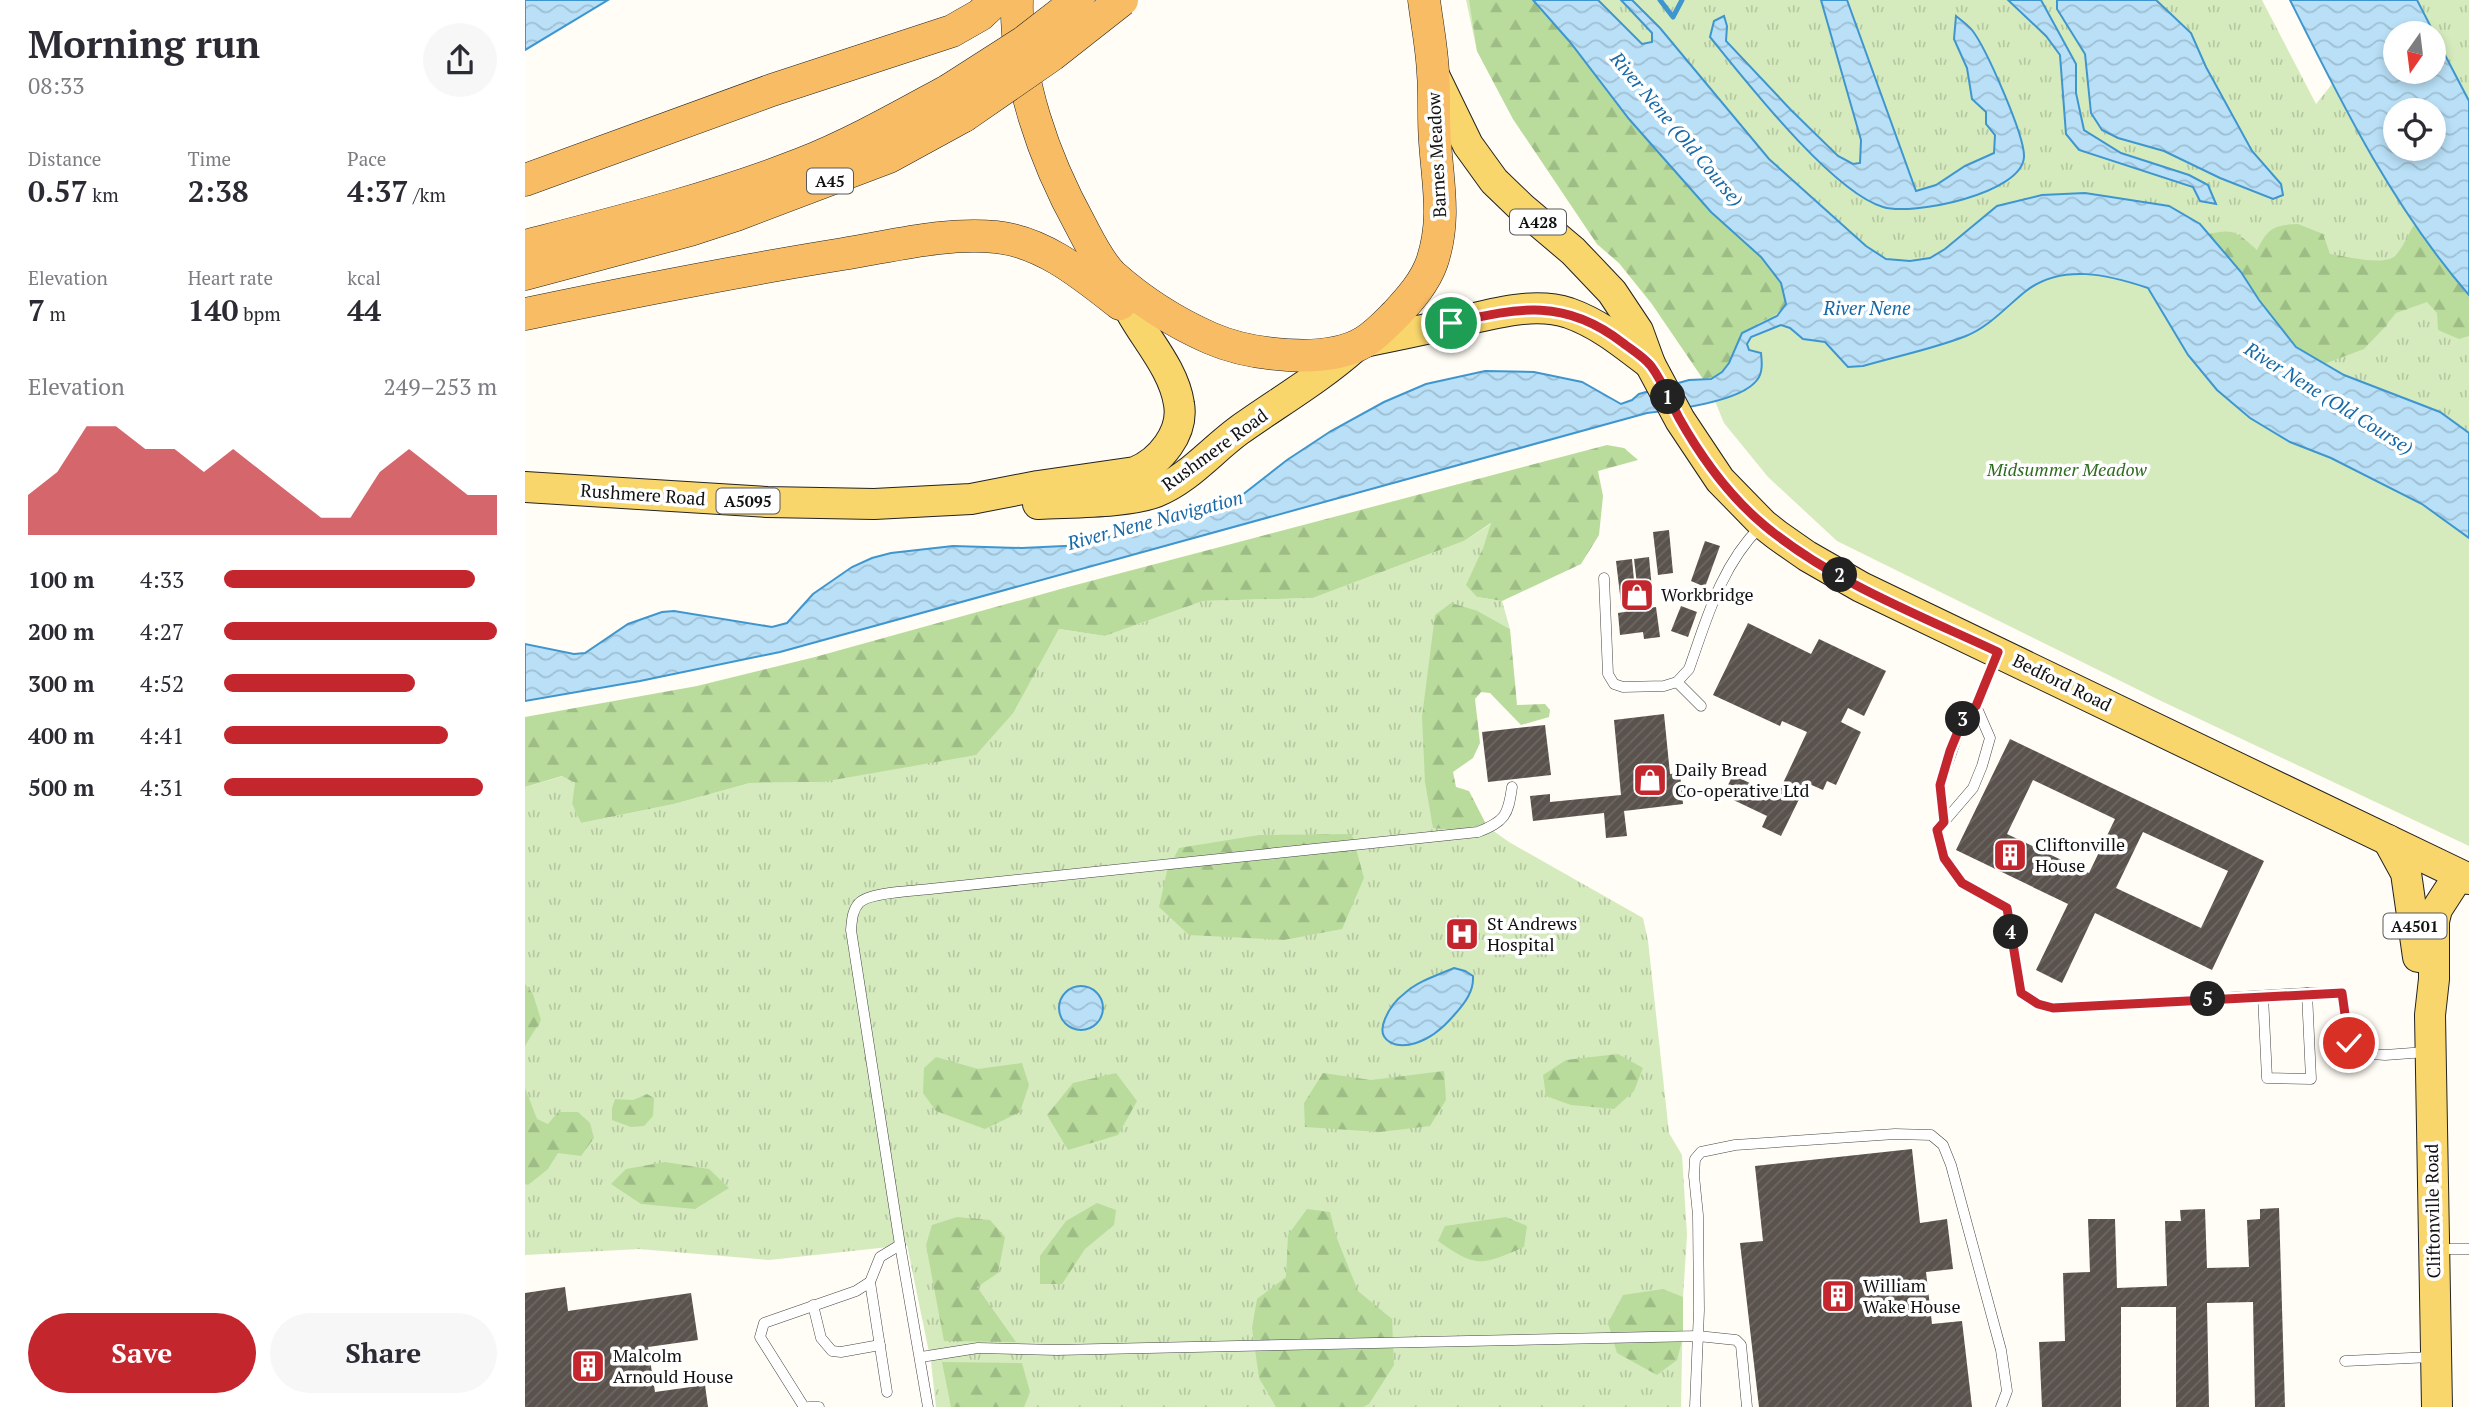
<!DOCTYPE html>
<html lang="en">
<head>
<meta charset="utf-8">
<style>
  body { margin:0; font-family:"PT Serif",serif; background:#f7f7f7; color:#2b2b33; height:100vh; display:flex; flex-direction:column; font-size:26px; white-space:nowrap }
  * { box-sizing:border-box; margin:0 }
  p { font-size:23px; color:#7c7c81 }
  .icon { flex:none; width:38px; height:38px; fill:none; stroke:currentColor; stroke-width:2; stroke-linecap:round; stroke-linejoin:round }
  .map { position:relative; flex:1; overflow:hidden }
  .panel { display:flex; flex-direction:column; background:#fff; width:525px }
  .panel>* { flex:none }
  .needle { width:46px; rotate:194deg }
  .fabs { position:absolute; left:1858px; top:21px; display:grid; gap:14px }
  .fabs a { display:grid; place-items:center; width:63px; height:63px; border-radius:50%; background:#fff; box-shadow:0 4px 10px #0003; font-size:35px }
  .pin { position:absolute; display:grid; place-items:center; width:60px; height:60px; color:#fff; margin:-30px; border:4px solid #fff; border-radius:50%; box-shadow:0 2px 7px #0007 }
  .km { position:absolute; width:35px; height:35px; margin:-18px; border-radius:50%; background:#222; color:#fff; font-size:19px; line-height:35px; text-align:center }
  .round { display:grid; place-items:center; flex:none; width:74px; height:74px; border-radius:37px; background:#f7f7f7 }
  .overview { display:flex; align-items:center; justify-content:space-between; height:119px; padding:0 28px }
  h1 { font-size:38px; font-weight:600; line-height:52px }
  .figures { display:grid; grid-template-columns:repeat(3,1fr); gap:10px; height:119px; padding:7px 28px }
  .figures div { display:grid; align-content:center }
  .figures b { font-size:30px; font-weight:600 }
  .figures small { font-size:19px; font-weight:400 }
  .figures p { font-size:19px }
  .chart { height:196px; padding:14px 28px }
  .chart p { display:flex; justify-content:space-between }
  .chart svg { width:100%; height:126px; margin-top:7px; fill:#c4262e; opacity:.7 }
  .primary-button { display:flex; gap:14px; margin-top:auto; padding:14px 28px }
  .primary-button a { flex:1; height:80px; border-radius:42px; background:#c4262e; color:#fff; font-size:28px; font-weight:600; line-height:80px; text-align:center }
  .primary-button a+a { background:#f7f7f7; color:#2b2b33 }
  ul { padding:0 28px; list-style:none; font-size:23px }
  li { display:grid; grid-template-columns:112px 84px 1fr; align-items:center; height:52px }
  li i { height:18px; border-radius:9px; background:#c4262e }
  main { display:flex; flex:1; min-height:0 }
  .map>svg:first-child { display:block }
</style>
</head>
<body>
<main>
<section class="panel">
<div class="overview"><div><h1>Morning run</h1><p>08:33</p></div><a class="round"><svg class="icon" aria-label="share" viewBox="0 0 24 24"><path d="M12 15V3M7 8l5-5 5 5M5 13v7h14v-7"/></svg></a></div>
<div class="figures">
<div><p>Distance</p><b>0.57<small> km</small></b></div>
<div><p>Time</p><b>2:38</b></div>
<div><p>Pace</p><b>4:37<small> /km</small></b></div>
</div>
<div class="figures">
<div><p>Elevation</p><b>7<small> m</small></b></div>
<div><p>Heart rate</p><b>140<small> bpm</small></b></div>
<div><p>kcal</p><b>44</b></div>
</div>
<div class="chart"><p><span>Elevation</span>249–253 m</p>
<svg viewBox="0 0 160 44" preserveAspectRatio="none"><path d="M0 44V30L10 22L20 6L30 6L40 14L50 14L60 22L70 14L80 22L90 30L100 38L110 38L120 22L130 14L140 22L150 30L160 30V44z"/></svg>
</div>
<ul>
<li><b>100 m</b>4:33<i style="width:92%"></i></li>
<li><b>200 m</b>4:27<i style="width:100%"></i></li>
<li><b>300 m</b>4:52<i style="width:70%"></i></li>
<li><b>400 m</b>4:41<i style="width:82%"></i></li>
<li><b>500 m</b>4:31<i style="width:95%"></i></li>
</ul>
<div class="primary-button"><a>Save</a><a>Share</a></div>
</section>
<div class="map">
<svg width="1944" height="1407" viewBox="0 0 1944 1407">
  <defs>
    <pattern id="grass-tufts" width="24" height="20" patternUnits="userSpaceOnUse" patternTransform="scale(1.75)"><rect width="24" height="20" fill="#d5ebbd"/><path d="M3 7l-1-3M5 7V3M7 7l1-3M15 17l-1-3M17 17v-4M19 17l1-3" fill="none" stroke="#b6c8a1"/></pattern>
    <pattern id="forest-firs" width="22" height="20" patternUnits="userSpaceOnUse" patternTransform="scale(1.75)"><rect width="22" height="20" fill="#b9dc9c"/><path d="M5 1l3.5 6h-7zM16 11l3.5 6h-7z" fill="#9ebc85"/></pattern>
    <pattern id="water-waves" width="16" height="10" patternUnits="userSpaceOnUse" patternTransform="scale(1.75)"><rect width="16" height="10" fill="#b9e0f7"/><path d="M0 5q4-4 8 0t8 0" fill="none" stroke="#9ebfd3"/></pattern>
    <pattern id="building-hatch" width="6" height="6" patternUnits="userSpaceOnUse" patternTransform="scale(1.75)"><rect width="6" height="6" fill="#5a524d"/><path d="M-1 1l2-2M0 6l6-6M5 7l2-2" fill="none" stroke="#6d6662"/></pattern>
  </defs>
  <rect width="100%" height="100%" fill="#fffdf5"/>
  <g fill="url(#grass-tufts)">
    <path d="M941,0H1737L1791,104L1807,84L1889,225L1944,295V433L1915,412L1819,375L1771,347L1675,224L1644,206L1560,193L1472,206L1420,249L1404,258L1385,261L1361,259L1185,389L1127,304L1094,263L1072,244L988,119L952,51Z"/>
    <path d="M1892,0H1944V101Z"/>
    <path d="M967,523L958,548L952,597L977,601L985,629L953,611L900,782L984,842L1118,918L1123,941L1144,1133L1157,1155L1162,1235L1158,1297L1156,1407H411L406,1362L382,1245L244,1260L114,1249L0,1255V787L38,776L51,784L47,804L56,823L149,804L225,783L297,782L489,712L534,629L580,636L678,601L788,598L939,541Z"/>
  </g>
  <g fill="url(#forest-firs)">
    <path d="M944,0H1008L1045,42L1104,119L1149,170L1186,212L1236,257L1256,283L1261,304C1249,321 1237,318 1225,329C1206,345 1207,377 1178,379L1127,304L1094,263L1072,244L988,119L952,51Z"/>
    <path d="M1773,224L1798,234L1805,254C1820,256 1861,267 1871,255C1878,247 1883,235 1889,225L1944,295V336L1934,339L1913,330L1912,313L1902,302L1871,313L1858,329L1839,349L1799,364L1771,347L1734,300L1716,272L1683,234C1709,228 1712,232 1732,250C1743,228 1749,225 1773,224Z"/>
    <path d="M1082,445L1099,448L1113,460L1073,471L1078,496L1074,535L1056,564L977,601L952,597L941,585L958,548L966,523L939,541L788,598L678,601L580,636L534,629L489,712L451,755L297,782L225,783L149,804L56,823L47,804L50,783L37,776L0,787V717L172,686L290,657L543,587Z"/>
    <path d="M926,603L953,611L985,629L992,705L1020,704L1025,710L1024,717L996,725L965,693L956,692L950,699L955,743L948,758L928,772L931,787L944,791L961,824L932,830L908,828L900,782L897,717L910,615Z"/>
    <path d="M827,834L839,878L817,929L759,940L664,935L634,907L642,871L654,848L734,835Z"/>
    <path d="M0,984L8,994L16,1020L0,1046Z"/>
    <path d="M1093,1054L1118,1068L1109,1091L1089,1109L1046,1105L1021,1096L1018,1075L1041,1060Z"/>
    <path d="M411,1057L453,1069L497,1063L504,1085L495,1112L460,1129L411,1111L398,1093L399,1068Z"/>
    <path d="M919,1071L921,1100L905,1126L855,1132L780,1127L779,1103L798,1073L846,1080Z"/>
    <path d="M591,1073L612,1101L593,1135L543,1150L522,1115L548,1083Z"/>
    <path d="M0,1088L12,1119L23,1124L33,1112H53L65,1123L69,1138L56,1156L33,1153L23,1169L3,1185L0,1184Z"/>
    <path d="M122,1094L129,1098L128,1116L119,1126L106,1127L87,1120V1108L90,1099L108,1100Z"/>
    <path d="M140,1162L184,1169L204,1188L170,1209L116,1204L86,1184L101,1169Z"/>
    <path d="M572,1203L591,1210L589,1225L560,1249L537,1284H515V1256L541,1221Z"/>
    <path d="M782,1209L805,1212L811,1236L833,1291L867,1319L869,1365L844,1404L838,1407H751L734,1378L727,1328L732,1299L761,1277L763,1235Z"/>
    <path d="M432,1217L465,1220L480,1237L473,1273L452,1287L491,1342L419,1341L401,1245L407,1225Z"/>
    <path d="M981,1217L1002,1226L999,1247C956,1265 953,1269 913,1241L920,1226Z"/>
    <path d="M1138,1289L1158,1297V1337L1152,1360L1132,1375L1092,1353L1083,1323L1098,1295Z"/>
    <path d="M417,1362L497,1363L505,1392L499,1407H426Z"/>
  </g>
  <path fill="#d5ebbd" d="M1558,274L1591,278L1623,288L1643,322L1692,390L1725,418L1765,442L1806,458L1897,504L1944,538V846L1632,699L1312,541L1243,477L1199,423L1185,389L1202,381L1220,335L1247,322L1265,328L1278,339L1300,342L1309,351L1443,335L1470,318L1503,289L1530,275Z"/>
  <g fill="url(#water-waves)" stroke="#3f96cf" stroke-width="2" fill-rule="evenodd">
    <path d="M0,0H83L0,50Z"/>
    <path d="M1008,0H1073L1117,44L1127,42V33L1096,0H1107L1135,28L1244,159L1341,246L1361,259L1385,261L1405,258L1420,249L1472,206L1517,195L1560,193L1644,206L1675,224L1716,272L1734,300L1771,347L1819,375L1915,412L1944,433V538L1897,504L1806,458L1765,442L1725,418L1692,390L1663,355L1623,288C1584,275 1537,263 1501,291C1482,306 1464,327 1441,336C1408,349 1372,356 1338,366L1323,367L1300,342L1278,339L1265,328L1256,325L1226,337L1222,344L1224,350L1236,353C1237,362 1238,373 1232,380C1216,402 1148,410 1122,413L255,652L115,681L0,701V644L49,654L60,653L103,624L137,612L149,611L247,627L262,623L288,594L327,567L347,558L366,553L428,546L497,548L560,545L606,530L698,510L762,460L806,431L859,402L901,384L960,371L1009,372L1057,382L1096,404L1107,400L1114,394L1164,380L1186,379L1197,372L1204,363L1217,333L1252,316L1261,304L1256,283L1236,257L1186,212L1149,170L1104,119L1045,42Z"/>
    <path d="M1296,0H1322L1391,191L1411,185L1440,166L1469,153L1470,135L1461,124V112L1447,99L1442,68L1429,39L1431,16C1436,20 1443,25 1447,30C1461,48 1500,136 1499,157C1497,194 1387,216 1358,207C1307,192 1220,80 1185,37L1189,21L1199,16L1202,26L1201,41L1266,110L1313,156L1328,164L1335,163L1336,140Z"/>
    <path d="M1483,0H1516L1551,64V93L1559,130L1596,153L1664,175L1683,185L1691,204L1675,201L1668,187L1554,150L1541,134L1535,55L1521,36Z"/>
    <path d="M1532,0H1631L1666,33L1681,67L1727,151L1756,184L1758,195L1748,199L1695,178L1639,151L1593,138L1577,130L1566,113L1560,54L1532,9Z"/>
    <path d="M1765,0H1892L1909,33H1871V72H1909V34L1944,101V295C1868,208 1816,102 1765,0ZM1871,110H1909V149H1871Z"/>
    <path d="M929,968L940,971L948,976C949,991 940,1003 930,1014C920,1026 907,1038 891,1043C872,1049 850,1042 860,1019C864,1009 872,999 880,993C893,981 913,975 929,968Z"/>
    <circle cx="556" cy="1008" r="22"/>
  </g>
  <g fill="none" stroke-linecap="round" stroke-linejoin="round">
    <path stroke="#3f96cf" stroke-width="5" d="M1135,0L1148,17L1157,0"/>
  </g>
  <g fill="url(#building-hatch)" fill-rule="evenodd">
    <path d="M1144,530L1148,573L1133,575L1128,532Z"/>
    <path d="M1180,541L1195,546L1180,587L1166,581Z"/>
    <path d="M1124,557L1128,600L1114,601L1109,559Z"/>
    <path d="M1107,559L1111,602L1096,603L1091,561Z"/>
    <path d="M1156,606L1172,612L1163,637L1146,631Z"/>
    <path d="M1131,607L1135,637L1119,639L1118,632L1095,635L1093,613Z"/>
    <path d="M1223,623L1286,654L1294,639L1361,671L1339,716L1323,708L1316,722L1336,732L1311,785L1302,781L1298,790L1282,783L1256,836L1237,827L1242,816L1198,795L1208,775L1252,796L1282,732L1257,721L1255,726L1188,695Z"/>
    <path d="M1139,714L1145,774L1155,773L1158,804L1099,811L1102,836L1081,838L1079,813L1008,821L1005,796L1025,794V802L1096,795L1089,720Z"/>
    <path d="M1020,725L1026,775L963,782L957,732Z"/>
    <path d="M1485,739L1739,861L1687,970L1570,913L1537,983L1511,970L1543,904L1431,850ZM1508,780L1590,819L1564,873L1482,834ZM1618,832L1703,871L1676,928L1591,888Z"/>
    <path d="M1387,1149L1395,1223L1422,1219L1428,1269L1401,1272L1407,1324L1437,1321L1447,1407H1234L1215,1243L1238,1241L1230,1166Z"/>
    <path d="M1754,1208L1760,1407H1730L1728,1302L1682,1303L1684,1407H1651V1307H1596V1407H1517L1514,1342L1540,1341L1538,1273L1565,1272L1563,1219H1590L1592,1288L1642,1286L1640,1221H1656L1655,1210L1680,1209L1682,1268L1724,1267L1722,1220L1735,1219V1209Z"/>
    <path d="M40,1287L43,1311L166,1293L173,1340L123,1347L130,1392L180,1385L183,1407H0V1293Z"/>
  </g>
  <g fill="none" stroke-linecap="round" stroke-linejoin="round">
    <g stroke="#444" stroke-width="11">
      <g id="service">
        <path d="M1079,578L1083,674L1089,684L1098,687L1139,686L1152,682L1164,669C1182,618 1196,566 1235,527"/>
        <path d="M1471,656L1451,706L1465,738L1457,766L1448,788L1412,830L1419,858L1437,883L1482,908L1496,993L1513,1004L1528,1008L1782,993"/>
        <path d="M1152,682L1176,706"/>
        <path d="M1419,822L1415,785L1441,711L1451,706"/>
        <path d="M1738,996L1742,1078L1786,1079L1782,993L1817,994L1824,1043L1833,1053L1860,1055L1901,1052"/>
        <path d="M1912,1249H1944"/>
        <path d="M345,1282L362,1392"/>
        <path d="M288,1305L296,1338L307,1351L316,1352L355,1345"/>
        <path d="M396,1357L453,1348L532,1350L1173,1336L1211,1340L1216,1345L1222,1407"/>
        <path d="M1820,1361L1907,1357"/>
        <path d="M279,1407L235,1337L239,1323L331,1291L345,1282L355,1257L375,1245"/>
        <path d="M284,1407H294"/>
        <path d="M403,1407L375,1245L326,930C327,920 327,911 334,903C344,892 388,891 405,889L953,832C980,821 983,816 987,787"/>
        <path d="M1170,1407L1174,1310L1173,1215L1169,1176L1170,1159L1176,1152L1210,1145L1370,1134L1406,1135L1418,1145L1426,1165L1476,1350L1482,1391L1476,1407"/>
      </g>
    </g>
    <g stroke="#222" stroke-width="32">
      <g id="primary">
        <path d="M908,73L943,145L969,181L997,208L1048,251L1087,292L1113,331L1125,364L1155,420L1195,480L1238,524L1252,535L1282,556L1336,587L1944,879"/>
        <path d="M839,342C869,336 898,330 928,323C964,315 1007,301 1044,313C1075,324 1099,344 1125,364"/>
        <path d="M0,487L242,502L349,504L446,499L513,486L610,472C635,462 659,433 654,404C649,370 622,341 606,312C599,301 594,289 588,278"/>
        <path d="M513,504C544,502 603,503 631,492C663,479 686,451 713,431C752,403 794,379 831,346"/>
        <path d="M1863,840L1881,873L1893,957"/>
        <path d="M1912,1407L1905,1015L1909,979V921L1912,909L1934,875"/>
      </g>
    </g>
    <g stroke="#222" stroke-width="33">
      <g id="trunk">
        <path d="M492,0C490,78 519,159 556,226C565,243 574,262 587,275C615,300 651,323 685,338C724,355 801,365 839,342C851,335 861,324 871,314C885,299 900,282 907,262C921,220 913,185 910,142C908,119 910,96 908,73C907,49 902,24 899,0"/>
        <path d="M0,180L247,90L427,31L455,15L471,0"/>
        <path d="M0,246C93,222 186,199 276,164C327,144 376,116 424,90"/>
        <path d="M0,274L165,230L211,215L364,157L439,116"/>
        <path d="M0,314C106,292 212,271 318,254C368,246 420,232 471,237C519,242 558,275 595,304"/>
      </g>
    </g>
    <use href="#service" stroke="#fff" stroke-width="10"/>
    <use href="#primary" stroke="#f9d66b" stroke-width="30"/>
    <use href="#trunk" stroke="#f7bc64" stroke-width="32"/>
    <g stroke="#222" stroke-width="33" stroke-linecap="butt">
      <g id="trunk-bridge">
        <path d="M424,90L499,42L553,0"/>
        <path d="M439,116L527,55L597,0"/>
      </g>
    </g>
    <use href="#trunk-bridge" stroke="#f7bc64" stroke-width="32"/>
  </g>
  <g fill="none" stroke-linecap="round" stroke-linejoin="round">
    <g stroke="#fff" stroke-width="14">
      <path id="route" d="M926,323C993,308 1039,297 1098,343C1107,350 1119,357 1126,366C1138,382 1145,401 1154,418C1176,457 1205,497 1240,526C1308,582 1394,615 1473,652L1451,706L1441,712L1425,751L1415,785L1419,822L1412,830L1419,858L1437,883L1482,908L1496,993L1513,1004L1528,1008L1817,993L1824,1043"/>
    </g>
    <use href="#route" stroke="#c4262e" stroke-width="9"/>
  </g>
  <defs>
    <g id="shop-square" transform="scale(1.75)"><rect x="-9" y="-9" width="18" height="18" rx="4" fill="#c4262e" stroke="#fff"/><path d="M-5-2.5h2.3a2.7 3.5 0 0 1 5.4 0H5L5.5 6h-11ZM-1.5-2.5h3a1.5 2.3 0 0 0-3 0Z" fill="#fff"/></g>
    <g id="building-square" transform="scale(1.75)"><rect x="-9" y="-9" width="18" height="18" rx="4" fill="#c4262e" stroke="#fff"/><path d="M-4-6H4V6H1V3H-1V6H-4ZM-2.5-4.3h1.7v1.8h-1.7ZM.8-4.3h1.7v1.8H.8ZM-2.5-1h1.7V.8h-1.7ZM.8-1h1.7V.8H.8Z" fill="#fff"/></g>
    <g id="hospital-square" transform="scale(1.75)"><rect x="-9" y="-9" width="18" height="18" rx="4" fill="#c4262e" stroke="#fff"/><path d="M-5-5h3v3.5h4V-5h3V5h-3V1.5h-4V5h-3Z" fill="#fff"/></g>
  </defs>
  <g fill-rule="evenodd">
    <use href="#shop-square" x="1112" y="595"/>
    <use href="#shop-square" x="1125" y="780"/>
    <use href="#building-square" x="1485" y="855"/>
    <use href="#hospital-square" x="937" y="934"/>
    <use href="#building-square" x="1313" y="1296"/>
    <use href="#building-square" x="63" y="1366"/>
  </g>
  <g text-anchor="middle" stroke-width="7" stroke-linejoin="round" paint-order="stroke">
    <g fill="#fff" stroke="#585858" stroke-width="2">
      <rect x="282" y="168.5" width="46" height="25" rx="5"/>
      <rect x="985" y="209.5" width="56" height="25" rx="5"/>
      <rect x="191.5" y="488.5" width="63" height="25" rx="5"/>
      <rect x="1858.5" y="913.5" width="63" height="25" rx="5"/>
    </g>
    <g font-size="16" font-weight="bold" fill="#111">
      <text x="305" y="187">A45</text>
      <text x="1013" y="228">A428</text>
      <text x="223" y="507">A5095</text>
      <text x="1890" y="932">A4501</text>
    </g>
    <g font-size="18" fill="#111" stroke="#fff">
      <text transform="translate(912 155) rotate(-93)" y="6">Barnes Meadow</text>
      <text transform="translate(690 450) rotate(-36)" y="6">Rushmere Road</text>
      <text transform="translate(118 495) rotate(4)" y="6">Rushmere Road</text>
      <text transform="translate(1537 683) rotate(26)" y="6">Bedford Road</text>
      <text transform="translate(1908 1211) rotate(-91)" y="6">Cliftonville Road</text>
    </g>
    <g font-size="18" font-style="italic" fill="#2f6b1f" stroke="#fff">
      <text x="1542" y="476">Midsummer Meadow</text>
    </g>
    <g font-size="18" fill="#111" stroke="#fff" text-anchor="start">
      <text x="1136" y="601">Workbridge</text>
      <text x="1150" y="776">Daily Bread<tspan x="1150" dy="21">Co-operative Ltd</tspan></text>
      <text x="1510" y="851">Cliftonville<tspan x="1510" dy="21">House</tspan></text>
      <text x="962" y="930">St Andrews<tspan x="962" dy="21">Hospital</tspan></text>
      <text x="1338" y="1292">William<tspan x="1338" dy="21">Wake House</tspan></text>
      <text x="88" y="1362">Malcolm<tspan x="88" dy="21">Arnould House</tspan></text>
    </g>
    <g font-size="19" font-style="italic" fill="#1768a6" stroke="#fff">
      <text transform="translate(1152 129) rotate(50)" y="7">River Nene (Old Course)</text>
      <text x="1342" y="315">River Nene</text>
      <text transform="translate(1804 398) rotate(32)" y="7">River Nene (Old Course)</text>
      <text transform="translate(630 520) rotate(-15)" y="7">River Nene Navigation</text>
    </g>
  </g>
</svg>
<div class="fabs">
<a><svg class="needle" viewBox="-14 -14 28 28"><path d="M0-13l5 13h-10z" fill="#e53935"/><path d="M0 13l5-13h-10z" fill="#7c7c81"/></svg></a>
<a><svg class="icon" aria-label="locate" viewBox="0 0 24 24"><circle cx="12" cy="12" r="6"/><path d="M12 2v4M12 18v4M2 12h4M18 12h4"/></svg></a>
</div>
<div class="pin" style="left:926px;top:323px;background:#1e9e55"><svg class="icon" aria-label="arrive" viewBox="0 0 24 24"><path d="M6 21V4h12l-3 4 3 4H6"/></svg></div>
<div class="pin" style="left:1824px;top:1043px;background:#d93025"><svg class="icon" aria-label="check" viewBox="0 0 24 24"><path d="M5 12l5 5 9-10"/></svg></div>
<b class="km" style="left:1143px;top:397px">1</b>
<b class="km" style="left:1315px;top:575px">2</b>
<b class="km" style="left:1438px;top:719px">3</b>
<b class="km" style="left:1486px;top:932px">4</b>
<b class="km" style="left:1683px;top:999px">5</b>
</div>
</main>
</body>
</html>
